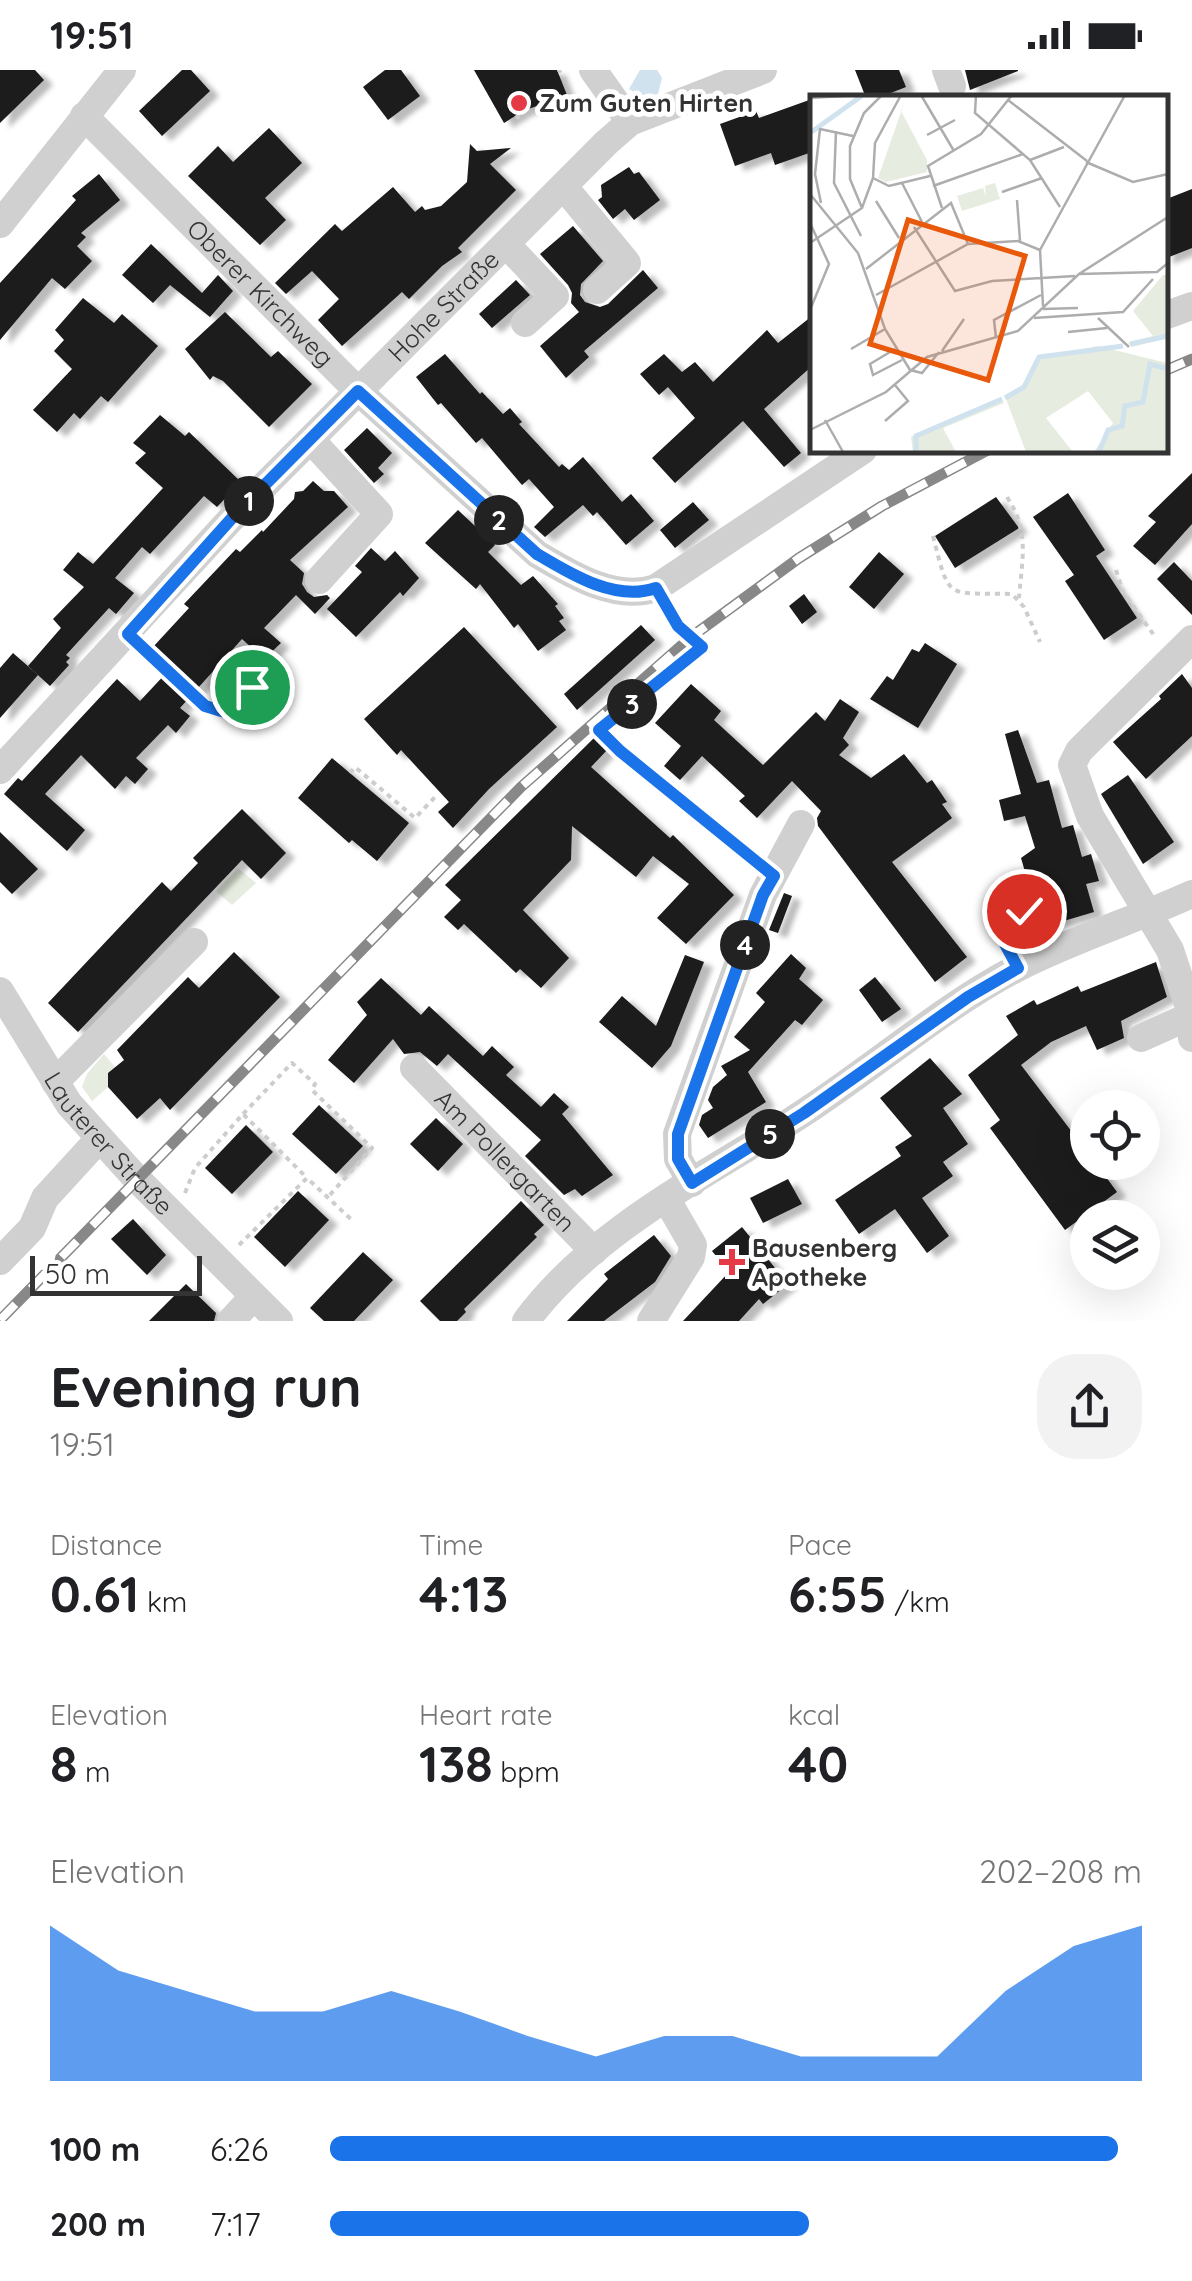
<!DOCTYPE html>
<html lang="en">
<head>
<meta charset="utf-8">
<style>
  body { margin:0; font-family:Quicksand,sans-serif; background:#f2f2f2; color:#202124; height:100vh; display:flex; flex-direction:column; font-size:38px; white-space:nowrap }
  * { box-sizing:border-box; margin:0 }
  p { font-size:32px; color:#757577 }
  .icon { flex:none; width:55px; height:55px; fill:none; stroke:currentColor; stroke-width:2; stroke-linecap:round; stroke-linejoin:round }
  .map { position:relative; height:1251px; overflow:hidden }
  .drawer { display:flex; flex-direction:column; background:#fff; flex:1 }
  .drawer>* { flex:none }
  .tools { position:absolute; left:1070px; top:1020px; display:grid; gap:20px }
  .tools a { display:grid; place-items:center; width:90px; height:90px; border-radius:50%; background:#fff; box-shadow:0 10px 40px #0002; font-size:50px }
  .scale { position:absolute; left:30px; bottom:25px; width:172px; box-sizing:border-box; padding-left:10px; border:5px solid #333; border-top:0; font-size:28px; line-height:35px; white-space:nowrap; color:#333; -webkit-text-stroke:8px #fff; paint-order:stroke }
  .pin { position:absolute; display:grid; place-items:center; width:85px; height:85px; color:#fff; margin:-42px; border:5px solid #fff; border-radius:50%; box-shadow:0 2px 10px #0007 }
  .km { position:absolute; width:50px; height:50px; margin:-25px; border-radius:50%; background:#222; color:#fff; font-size:28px; line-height:50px; text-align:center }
  .round { display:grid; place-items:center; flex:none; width:105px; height:105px; border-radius:40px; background:#f2f2f2 }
  .overview { display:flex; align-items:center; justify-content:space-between; height:170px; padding:0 50px }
  h1 { font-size:55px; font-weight:800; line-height:75px }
  .metrics { display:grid; grid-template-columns:repeat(3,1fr); gap:15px; height:170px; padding:10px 50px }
  .metrics div { display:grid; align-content:center }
  .metrics b { font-size:50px; font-weight:800 }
  .metrics small { font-size:28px; font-weight:400 }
  .metrics p { font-size:28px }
  .chart { height:280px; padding:20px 50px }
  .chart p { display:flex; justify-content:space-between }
  .chart svg { width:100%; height:180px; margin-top:10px; fill:#1a73e8; opacity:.7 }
  ul { padding:0 50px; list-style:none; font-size:32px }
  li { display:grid; grid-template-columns:160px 120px 1fr; align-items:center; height:75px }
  li i { height:25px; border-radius:12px; background:#1a73e8 }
  .status { display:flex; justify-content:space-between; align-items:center; height:70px; padding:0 50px; background:#fff; direction:ltr }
  .status svg { height:28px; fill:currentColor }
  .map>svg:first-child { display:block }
</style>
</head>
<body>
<div class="status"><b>19:51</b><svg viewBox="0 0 49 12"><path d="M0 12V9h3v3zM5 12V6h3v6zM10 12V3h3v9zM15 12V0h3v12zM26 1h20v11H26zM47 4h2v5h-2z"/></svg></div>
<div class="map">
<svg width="1192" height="1251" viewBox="0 0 1192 1251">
  <defs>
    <filter id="shadow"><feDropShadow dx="9" dy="5" stdDeviation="2.5" flood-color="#0004"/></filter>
  </defs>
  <rect width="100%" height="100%" fill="#fff"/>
  <g fill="#e6ecdf">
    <path d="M238,798L256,813L232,835L216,821Z"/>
    <path d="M1024,841L1032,843L1044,857L1005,874L1006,852Z"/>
    <path d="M104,984L115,997L108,1003V1017L92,1031L82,1017L87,1004Z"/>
  </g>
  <path fill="#cfe2ee" d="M640,0H657L662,8L658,24L643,27L629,19Z"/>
  <g fill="#1a1a1a" filter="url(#shadow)">
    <path d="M0,0H35L44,10L0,53Z"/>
    <path d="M182,0H191L210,21L162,66L139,41Z"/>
    <path d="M385,0H401L420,26L388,50L363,17Z"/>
    <path d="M474,0H557L567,25L523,41L504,53Z"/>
    <path d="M855,0H899L906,17L878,28H866Z"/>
    <path d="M965,0H1018V1L970,20Z"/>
    <path d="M812,29V82L775,95L771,83L735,96L720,54L756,41L759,48Z"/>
    <path d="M269,58L302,93L265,128L286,150L260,175L188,106L218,76L233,92Z"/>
    <path d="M470,74L477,81L511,78L490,94L516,120L458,178L462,182L442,196L409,229L402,222L342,276L318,250L339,229L312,201L286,224L275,213L335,154L342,161L393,117L415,142L422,136L425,140L441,136L467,112Z"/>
    <path d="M629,97L634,104L639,102L660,130L634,150L625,139L613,149L598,130L602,127L601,115Z"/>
    <path d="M99,104L120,130L81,163L86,167L77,176L92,191L65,219L52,208L0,270V213L76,130L72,126Z"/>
    <path d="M1192,119V178L1164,189V130Z"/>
    <path d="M573,156L603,191L581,214L580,225L585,232L600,237L608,234L643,200L658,218L584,281L589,287L566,308L540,276L579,242L571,233L572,223L568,215L540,184Z"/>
    <path d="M151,174L202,223L218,205L233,221L210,247L170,215L153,233L122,205Z"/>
    <path d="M516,210L530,225L492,258L479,244Z"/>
    <path d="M83,228L114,253L122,244L158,276L108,332L101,326L80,349L74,343L57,362L33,340L72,299L54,281L64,270L55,260Z"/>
    <path d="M225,242L271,287L278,281L312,314L269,357L223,311L213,306L210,310L185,279Z"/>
    <path d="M812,246V296L764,339L801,383L784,397L743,351L675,413L652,388L695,348L668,317L659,325L640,304L664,284L682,302L695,292L713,312L767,260L778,273Z"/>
    <path d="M445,284L480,324L482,322L503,344L510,338L522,352L519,354L559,397L562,394L569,400L583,387L622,432L631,424L654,451L626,475L597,442L593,446L583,435L545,467L534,457L554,437L529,409L522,415L482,368L476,373L441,333L438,335L416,307Z"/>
    <path d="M160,345L185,366L189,362L241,412L217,437L204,426L150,484L142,477L115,508L134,523L116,544L109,538L66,585L70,588L66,592L69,595L50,616L28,596L61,558L53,549L84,517L63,500L78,482L93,494L163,418L135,393L146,383L133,373Z"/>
    <path d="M367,358L392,383L378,398L384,404L374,413L344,380Z"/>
    <path d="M1192,403V454L1155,495L1133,476L1156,452L1148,446Z"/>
    <path d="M313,411L324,421H334L348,437L290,490L304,503L302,514L307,522L314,527L327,525L330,528L315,544L296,525L264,558L281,573L264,589L242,569L180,638L190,646L176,663L168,655L136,688L148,699L135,714L126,706L115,719L81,685L45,724L85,760L67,781L4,724L18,708L22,711L117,609L140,631L169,600L161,592L165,588L153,577L189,538L184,534L236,479L240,482L262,460L263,462L294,429L295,422L303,421Z"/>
    <path d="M1068,423L1105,480L1096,486L1137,548L1104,570L1065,511L1074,505L1033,447Z"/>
    <path d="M996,427L1019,458L955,498L935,466Z"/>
    <path d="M693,432L709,450L675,478L660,460Z"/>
    <path d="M458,440L495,475L488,482L521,515L533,506L558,534L555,536L564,548L559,551L566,560L538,581L518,554L514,558L480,514L476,519L425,473Z"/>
    <path d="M371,478L385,491L395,481L419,508L403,526L400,522L356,567L327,539L362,502L355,496Z"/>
    <path d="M879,482L904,504L874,539L849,517Z"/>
    <path d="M1174,492L1192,511V545L1157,509Z"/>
    <path d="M804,524L817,542L802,554L789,536Z"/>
    <path d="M641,555L655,570L577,640L564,624Z"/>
    <path d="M464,557L557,657L489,719L453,758L438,742L449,732L401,680L397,685L364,649Z"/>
    <path d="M925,573L957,594L918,658L870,629L887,606L893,610L912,579L919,582Z"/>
    <path d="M13,583L38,605L0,648V598Z"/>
    <path d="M1182,604L1192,618V666L1146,709L1113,672L1161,629L1159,626Z"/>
    <path d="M691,614L721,641L714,650L763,695L816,642L825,651L840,629L859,642L843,668L849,675L839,685L871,708L904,684L927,713L932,710L947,732L942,734L952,748L892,792L967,887L935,912L818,756L817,748L821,741L792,711L757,748L739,731L745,726L702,686L680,710L664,696L681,676L655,653Z"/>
    <path d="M1018,660L1037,713L1049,710L1062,758L1073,755L1082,787L1091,784L1099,811L1086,814L1094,842L1057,853L1048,824L1033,829L1021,788L1035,778L1025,746L1004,751L999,730L1021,724L1005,664Z"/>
    <path d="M595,667L609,678L591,697L670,768L673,765L734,825L686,874L657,848L689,814L653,786L636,807L572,756L571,790L523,840L569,888L541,918L520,899L516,903L464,854L458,860L444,847L461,830L445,815Z"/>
    <path d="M332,688L409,753L377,791L352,770L349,773L298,728Z"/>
    <path d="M1128,705L1174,772L1143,794L1101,724Z"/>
    <path d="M242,739L286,783L261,809L242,790L78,962L48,933L162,812L171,821L198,793L193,788Z"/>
    <path d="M0,762L38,799L12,824L0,812Z"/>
    <path d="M784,823L792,826L778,863L769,860Z"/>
    <path d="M234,882L280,927L170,1040L160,1028L137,1049L108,1017V1003L124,990L117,980L188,907L199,918Z"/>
    <path d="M791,884L806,898L799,909L823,930L802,955L795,950L748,1002L766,1032L708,1068L699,1055L702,1045L713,1038L708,1030L713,1017L727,1005L721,996L750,980L734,967L765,932L756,923Z"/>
    <path d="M685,885L704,892L671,976L652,998L599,952L622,926L656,956Z"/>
    <path d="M1156,892L1167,927L1121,951L1124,968L1097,980L1086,956L1051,972L1021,995L1088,1083V1092H1095L1117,1122L1065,1160L990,1058L1000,1050L968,1005L1018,965L1006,946L1034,930L1037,935L1078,916L1081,922Z"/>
    <path d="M875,907L901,939L882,952L859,920Z"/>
    <path d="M381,908L421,945L429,936L483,986L492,976L514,997L506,1005L541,1037L554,1023L569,1037L562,1044L613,1105L582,1126L575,1119L564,1125L525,1086L541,1070L448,984L437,996L420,982L404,984L393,969L354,1013L328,990L367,945L357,932Z"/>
    <path d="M930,988L962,1024L943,1038L968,1074L943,1092L953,1106L922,1128L949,1166L927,1183L895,1139L859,1164L835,1130L901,1086L895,1077L912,1066L880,1028Z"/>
    <path d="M319,1035L363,1076L336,1104L292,1064Z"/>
    <path d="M436,1048L463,1074L438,1101L410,1074Z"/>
    <path d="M246,1055L273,1082L232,1124L205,1098Z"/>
    <path d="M788,1109L802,1134L763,1153L750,1128Z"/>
    <path d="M298,1121L329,1150L285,1197L254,1167Z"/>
    <path d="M521,1131L544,1155L534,1164L537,1167L464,1239L466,1242L457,1251H440L420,1231Z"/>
    <path d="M133,1149L166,1185L147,1205L111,1169Z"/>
    <path d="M742,1157L788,1214L763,1234L759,1229L739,1251H683L729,1202L712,1181Z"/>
    <path d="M654,1165L671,1186L655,1212L604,1251H567L608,1209L604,1204Z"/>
    <path d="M363,1182L393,1210L354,1251H324L310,1238Z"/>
    <path d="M186,1214L216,1243L214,1251H149Z"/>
  </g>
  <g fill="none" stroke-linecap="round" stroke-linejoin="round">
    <g stroke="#cdcdcd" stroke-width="4" stroke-dasharray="5 5" stroke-linecap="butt">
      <path d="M558,2L561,0"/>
      <path d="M516,45L522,51"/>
      <path d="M1007,427C1030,462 1022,489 1019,528"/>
      <path d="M933,466C950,533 946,522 1012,524L1024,537L1040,572"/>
      <path d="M1116,500L1123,522L1156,568"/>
      <path d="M669,541L678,556L702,577L599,660L755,791"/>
      <path d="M678,556H685L690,561"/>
      <path d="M146,580L205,636L228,643L252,617L247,597L237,588"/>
      <path d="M350,703L355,697L415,748L435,727"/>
      <path d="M1007,877L1004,857L1012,847L1028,841L1045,858"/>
      <path d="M243,1044L292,993L315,1014L312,1020L372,1078L328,1127"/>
      <path d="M185,1123L195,1098L243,1044L307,1108"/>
      <path d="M239,1175L307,1108L354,1152"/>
    </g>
    <g stroke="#d0d0d0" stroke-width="28">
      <path d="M593,0L630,52"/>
      <path d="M946,0L952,16"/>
      <path id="s1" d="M84,46L358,321L537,484C572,505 616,532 656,518L863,380"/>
      <path d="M564,117L627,193L597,220"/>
      <path d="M0,154L122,0"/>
      <path d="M506,174L555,226L525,253"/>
      <path d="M1164,246L1192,236"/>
      <path d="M311,370L379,444L319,510"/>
      <path d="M1192,569L1079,681L1072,695L1090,746L1170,880L1192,946"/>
      <path id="s2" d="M0,700L232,448L606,73L630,52L763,0"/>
      <path id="s3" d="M0,921L69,1034L136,1108L279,1251"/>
      <path d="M1141,968L1190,946L1192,968"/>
      <path id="s4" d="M414,998L594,1181"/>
      <path d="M55,1012L194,872"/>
      <path d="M692,1113L678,1089L677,1064L763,825L801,754"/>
      <path d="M0,1191L32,1158L45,1128L99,1069"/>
      <path d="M231,1251L253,1227"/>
      <path d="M526,1251C592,1162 700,1108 791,1051C868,1003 937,940 1017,898C1073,869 1135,850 1192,824"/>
      <path d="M651,1251L691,1187L693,1175L667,1130"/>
    </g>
    <g stroke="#888" stroke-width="11">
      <g id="rail">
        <path d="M1164,301L1192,289"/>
        <path d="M0,1250L521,717L691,567L799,488L882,436L988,380"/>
      </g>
    </g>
    <use href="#rail" stroke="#fff" stroke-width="8" stroke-dasharray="22" stroke-linecap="butt"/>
  </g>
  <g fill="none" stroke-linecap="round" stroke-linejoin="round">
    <g stroke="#fff" stroke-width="20">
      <path id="route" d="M252,617L228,643L205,636L128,564L232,448L358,321L537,484C572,505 616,532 656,518L678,556L702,577L599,660L620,681L774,806L763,825L678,1064V1089L692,1113L804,1043L968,927L1018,898L1005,874L1004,857L1012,847L1024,841"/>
    </g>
    <use href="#route" stroke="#1a73e8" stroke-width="12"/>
  </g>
  <g fill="#e63946" stroke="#fff" stroke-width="4">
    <circle cx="519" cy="33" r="10"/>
    <path d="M727 1177h10v10h10v10h-10v10h-10v-10h-10v-10h10z"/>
  </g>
  <g text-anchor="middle" stroke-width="10" stroke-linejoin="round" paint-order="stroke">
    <g font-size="25" font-weight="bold" fill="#333" stroke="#fff" text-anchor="start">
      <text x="539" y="42">Zum Guten Hirten</text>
      <text x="752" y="1187">Bausenberg<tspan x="752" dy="29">Apotheke</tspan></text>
    </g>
    <g font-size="25" fill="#333" stroke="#fff">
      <text dy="9" stroke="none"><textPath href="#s1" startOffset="250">Oberer Kirchweg</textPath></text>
      <text dy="9" stroke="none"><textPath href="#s2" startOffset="642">Hohe Straße</textPath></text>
      <text dy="9" stroke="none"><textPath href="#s3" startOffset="188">Lauterer Straße</textPath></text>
      <text dy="9" stroke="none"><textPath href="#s4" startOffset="130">Am Pollergarten</textPath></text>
    </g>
  </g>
  <g transform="translate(810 25)">
    <rect width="358" height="358" fill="#fff"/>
    <path d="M97,0L91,16L117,65V77L76,87L68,83ZM185,88L190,104L152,116L147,101L173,93L176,102L175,91ZM353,180H357V243L322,252L318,248L343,241L323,216ZM288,251L357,268V357H284L303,328L278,296L236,323L263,357H216L196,304L215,293L230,263ZM191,303L194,308L133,333L146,357H103L101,342Z" fill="#e6ecdf"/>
    <path fill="none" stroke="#cfe2ee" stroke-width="5" d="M0,38L53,0M320,249L358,241M195,303L214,292L229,262L313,251M106,357V341L192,304M289,357L298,335L312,331L315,311L333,307L340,269L358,274"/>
    <path fill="none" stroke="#adadad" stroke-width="2.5" d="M111,0L144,56M166,0L165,18L220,65L250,112M0,3L50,0M198,5L277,66M26,36L24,88L51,141M117,40L145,25M220,65L254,52M276,67L323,87L358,79M63,83L79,91L120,81M92,88L112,127M123,91L213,59M192,97L232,83M0,99L48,158L75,234L100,275M207,105L210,146M66,106L89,143M11,108L5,79L10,34L43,41M52,113L40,84V51L54,18L72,0M132,113L118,71L171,39L202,0M0,128L19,169L0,215M104,132L145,196L182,186L265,181M0,148L52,113L63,83L65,48L91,0M56,174L141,108L158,149M269,179L347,177L358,168M66,200L158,149L208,146L230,155M233,211L230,155L315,0M233,214L268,213M224,223L313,217L343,184M288,223L319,252M258,237L297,233M186,243L184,225L231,200M41,254L75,234M85,254L60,269L63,280L92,265M132,256L154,224M100,275L112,278L129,257M15,325L33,357M75,326L98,306L85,290M0,335L76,297L117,262L208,236L269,179L358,122"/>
    <path fill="#e8590c" fill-opacity="0.15" stroke="#e8590c" stroke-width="5" d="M98,125L215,161L178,285L60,249Z"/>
    <rect width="358" height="358" fill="none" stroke="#333" stroke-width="5"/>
  </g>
</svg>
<div class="tools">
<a><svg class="icon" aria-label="locate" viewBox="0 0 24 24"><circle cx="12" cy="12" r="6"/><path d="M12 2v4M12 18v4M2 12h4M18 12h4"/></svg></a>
<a><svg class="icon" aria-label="layers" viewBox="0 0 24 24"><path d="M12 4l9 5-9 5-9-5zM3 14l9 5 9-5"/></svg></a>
</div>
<div class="scale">50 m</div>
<div class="pin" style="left:252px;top:617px;background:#1e9e55"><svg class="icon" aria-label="arrive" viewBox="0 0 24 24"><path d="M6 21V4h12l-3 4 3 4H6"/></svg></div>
<div class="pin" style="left:1024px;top:841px;background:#d93025"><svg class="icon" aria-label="check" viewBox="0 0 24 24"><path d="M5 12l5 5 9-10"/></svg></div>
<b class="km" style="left:249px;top:431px">1</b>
<b class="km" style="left:499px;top:450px">2</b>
<b class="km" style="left:632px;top:634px">3</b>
<b class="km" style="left:745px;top:875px">4</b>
<b class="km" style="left:770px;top:1064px">5</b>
</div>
<section class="drawer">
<div class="overview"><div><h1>Evening run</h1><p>19:51</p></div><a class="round"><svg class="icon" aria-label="share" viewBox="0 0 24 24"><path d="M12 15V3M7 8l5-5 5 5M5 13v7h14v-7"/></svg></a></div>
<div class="metrics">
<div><p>Distance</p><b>0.61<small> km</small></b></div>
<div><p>Time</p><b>4:13</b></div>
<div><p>Pace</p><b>6:55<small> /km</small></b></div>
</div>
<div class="metrics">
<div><p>Elevation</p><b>8<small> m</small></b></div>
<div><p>Heart rate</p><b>138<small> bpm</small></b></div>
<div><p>kcal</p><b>40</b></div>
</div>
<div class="chart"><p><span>Elevation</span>202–208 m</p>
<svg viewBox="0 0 160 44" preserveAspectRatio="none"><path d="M0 44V6L10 17L20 22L30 27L40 27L50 22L60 27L70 33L80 38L90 33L100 33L110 38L120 38L130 38L140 22L150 11L160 6V44z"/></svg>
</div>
<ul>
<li><b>100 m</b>6:26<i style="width:97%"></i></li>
<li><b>200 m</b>7:17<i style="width:59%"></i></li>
</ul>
</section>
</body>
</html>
